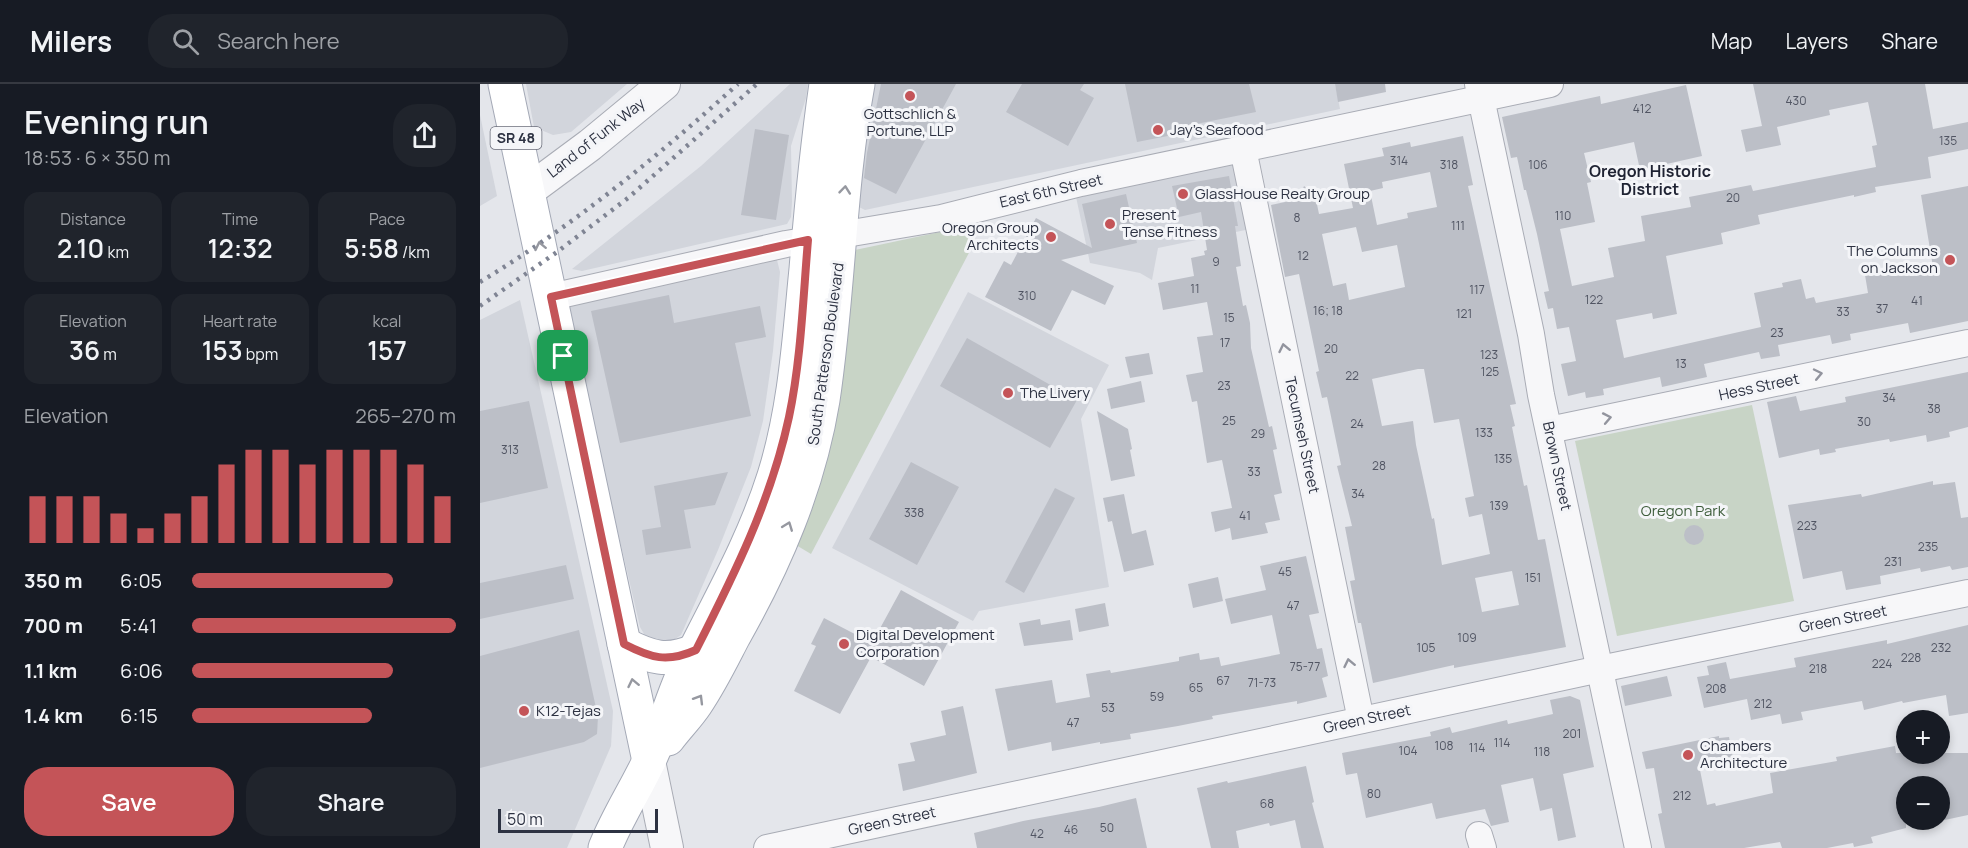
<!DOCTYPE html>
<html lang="en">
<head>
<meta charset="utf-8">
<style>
  body { margin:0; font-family:Manrope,sans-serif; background:#20242c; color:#f1f3f6; height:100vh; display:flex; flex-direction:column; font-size:22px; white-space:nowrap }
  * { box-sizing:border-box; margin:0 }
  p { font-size:20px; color:#9ea1a6 }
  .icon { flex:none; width:33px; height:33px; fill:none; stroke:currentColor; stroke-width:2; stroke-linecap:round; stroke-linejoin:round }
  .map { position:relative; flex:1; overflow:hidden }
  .panel { display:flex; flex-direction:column; background:#171b24; width:480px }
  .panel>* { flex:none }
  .controls { position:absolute; left:1416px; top:626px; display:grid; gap:12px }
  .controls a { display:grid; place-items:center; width:54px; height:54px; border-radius:50%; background:#171b24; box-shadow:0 3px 9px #0003; font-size:30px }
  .scale { position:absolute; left:18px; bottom:15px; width:160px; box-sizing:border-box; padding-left:6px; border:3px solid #2d3242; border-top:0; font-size:16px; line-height:21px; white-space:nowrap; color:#2d3242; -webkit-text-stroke:4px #f4f5f8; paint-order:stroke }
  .pin { position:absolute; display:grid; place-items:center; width:51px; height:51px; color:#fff; margin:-26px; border-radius:12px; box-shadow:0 3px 9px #0006 }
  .round { display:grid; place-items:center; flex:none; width:63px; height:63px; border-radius:24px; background:#20242c }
  .head { display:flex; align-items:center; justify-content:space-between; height:102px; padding:0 24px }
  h1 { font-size:33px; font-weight:600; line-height:45px }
  .metrics { display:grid; grid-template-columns:repeat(3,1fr); gap:9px; height:102px; padding:6px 24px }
  .metrics div { display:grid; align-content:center; border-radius:15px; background:#20242c; text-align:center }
  .metrics b { font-size:26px; font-weight:600 }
  .metrics small { font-size:16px; font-weight:400 }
  .metrics p { font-size:16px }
  .chart { height:168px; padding:12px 24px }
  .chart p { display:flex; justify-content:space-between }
  .chart svg { width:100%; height:108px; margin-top:6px; stroke:#c45458; stroke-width:6 }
  .cta { display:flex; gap:12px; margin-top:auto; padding:12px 24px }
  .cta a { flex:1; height:69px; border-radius:24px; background:#c45458; color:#fff; font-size:24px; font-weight:600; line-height:69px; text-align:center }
  .cta a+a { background:#20242c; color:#f1f3f6 }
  ul { padding:0 24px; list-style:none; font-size:20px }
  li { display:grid; grid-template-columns:96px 72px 1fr; align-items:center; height:45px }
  li i { height:15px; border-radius:8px; background:#c45458 }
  header { display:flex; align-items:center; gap:36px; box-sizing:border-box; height:84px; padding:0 30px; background:#171b24; border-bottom:2px solid #363941 }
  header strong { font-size:28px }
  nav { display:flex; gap:33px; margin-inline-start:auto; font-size:21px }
  .search { width:420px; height:54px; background:#20242c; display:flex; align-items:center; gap:15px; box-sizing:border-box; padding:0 21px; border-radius:24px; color:#9ea1a6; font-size:22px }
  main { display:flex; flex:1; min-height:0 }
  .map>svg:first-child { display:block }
</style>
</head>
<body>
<header>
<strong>Milers</strong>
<div class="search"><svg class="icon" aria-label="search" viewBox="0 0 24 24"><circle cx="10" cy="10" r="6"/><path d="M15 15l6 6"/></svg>Search here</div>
<nav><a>Map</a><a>Layers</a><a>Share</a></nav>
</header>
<main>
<section class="panel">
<div class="head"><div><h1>Evening run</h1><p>18:53 · 6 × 350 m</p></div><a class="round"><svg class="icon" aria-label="share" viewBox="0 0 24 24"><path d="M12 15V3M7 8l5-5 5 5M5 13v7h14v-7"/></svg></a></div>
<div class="metrics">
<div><p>Distance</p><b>2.10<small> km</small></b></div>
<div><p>Time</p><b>12:32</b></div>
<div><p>Pace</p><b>5:58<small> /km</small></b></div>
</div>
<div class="metrics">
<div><p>Elevation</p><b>36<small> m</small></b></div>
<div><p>Heart rate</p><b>153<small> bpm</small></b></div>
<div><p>kcal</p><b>157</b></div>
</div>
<div class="chart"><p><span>Elevation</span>265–270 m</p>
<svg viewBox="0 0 160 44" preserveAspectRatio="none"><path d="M5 44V25M15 44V25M25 44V25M35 44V32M45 44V38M55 44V32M65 44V25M75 44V12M85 44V6M95 44V6M105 44V12M115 44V6M125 44V6M135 44V6M145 44V12M155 44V25"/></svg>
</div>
<ul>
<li><b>350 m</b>6:05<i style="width:76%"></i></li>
<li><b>700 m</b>5:41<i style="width:100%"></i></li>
<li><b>1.1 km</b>6:06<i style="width:76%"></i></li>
<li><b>1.4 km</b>6:15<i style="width:68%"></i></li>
</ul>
<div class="cta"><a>Save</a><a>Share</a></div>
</section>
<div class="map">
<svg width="1488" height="764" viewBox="0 0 1488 764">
  <rect width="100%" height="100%" fill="#e4e6eb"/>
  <g fill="#d2d5dc">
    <path d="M46,0H147L91,48L73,51L54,43Z"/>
    <path d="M310,0H328L326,14L311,62L312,118L311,133L307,140L102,187L92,185L221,82Z"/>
    <path d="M387,0H855L860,25L385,126L375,121Z"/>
    <path d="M0,31L17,112L0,122Z"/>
    <path d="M770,69L785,142L678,164L672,196L660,189L610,179L595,108Z"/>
    <path d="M282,176H297L300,188L293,267L283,337L271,383L238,466L201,551L185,562L168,557L160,543L85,221Z"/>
    <path d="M488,208L629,281L601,335L629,503L499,527L493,537L352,464Z"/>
    <path d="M40,216L133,627L131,662L87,764H0V236Z"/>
  </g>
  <g fill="#c8d4c6">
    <path d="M479,144L487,146L492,163L331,470L316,461L375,166Z"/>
    <path d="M1272,321L1314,517L1137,552L1095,357Z"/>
  </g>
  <g fill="#bcbfc7" fill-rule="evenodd">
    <path d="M401,0H476L416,110L384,94L387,69Z"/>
    <path d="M542,0H604L600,6L614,14L588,62L526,28Z"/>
    <path d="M645,0H769L776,28L701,43L703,49L657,58Z"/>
    <path d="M855,0H905L906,8L858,18Z"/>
    <path d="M1273,0H1445L1453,45L1488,38V65L1448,73L1451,94L1395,103L1396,108L1374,113V111L1278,131L1280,140L1241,149L1243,160L1186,172L1197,230L1173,235L1172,229L1136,236L1144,274L1281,243L1274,209L1303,203L1302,199L1321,195L1326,215L1334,213L1336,219L1388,209L1385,191L1412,186L1413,191L1453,183L1441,111L1488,102V237L1430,249L1428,239L1370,250L1371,256L1352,260L1350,251L1298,261L1300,272L1281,275L1279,268L1224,280L1227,293L1182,303L1180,293L1123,305L1124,311L1106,314L1105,308L1088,312L1081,280L1096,277L1089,243L1077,245L1073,224L1068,225L1064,208L1069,207L1057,150L1046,106H1044L1037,73L1031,74L1022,33L1120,12L1121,20L1206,1L1222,72L1160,86L1154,58L1104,69L1111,98L1107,99L1115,138L1080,145L1092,202L1134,193L1128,164L1165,157L1161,132L1211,123L1209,113L1271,101L1273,107L1396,83L1392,62L1397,61L1388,18L1349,26L1350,31L1297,43L1301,61L1266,68L1261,46L1282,42Z"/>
    <path d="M275,45L309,51L296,136L261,131Z"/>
    <path d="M983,52L993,101L988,102L1036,320L1030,321L1035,342L1032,343L1044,402L1047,401L1058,456L1065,455L1086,563L974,584V581L893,599L881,539H878L870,497L875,496L865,443L872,442L857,382L861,381L847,313L842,314L836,288L839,287L819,190L805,193L791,121L819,115L824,102L835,111L839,130L873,124L864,80L904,72L902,64L930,58L931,63ZM950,88L957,123L927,129L928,134L897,141L890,107L903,104L902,98ZM876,143L882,168L917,161L925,203L869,216L866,199L853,202L842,150ZM938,285H944L954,339L979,335L994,412L985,414L989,433L1002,430L1010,470L962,481L954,434L952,435L936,361L933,337L902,342L892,295ZM1032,487L1039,521L1002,528L995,494Z"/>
    <path d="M749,92L758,142H755L761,182L756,183L763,222L766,221L770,239L771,264L789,343L792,342L797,365L793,366L802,409L794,411L800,436L785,439L788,449L752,456L750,444L735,448L731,428L752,424L742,376L727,379L717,317L712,318L706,291L723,288L717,253L733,251L727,218L683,226L678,199L714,192L711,174L725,171L724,167L727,166L721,128L699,133L692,102Z"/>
    <path d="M646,110L657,159L581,176L634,202L625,221L592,206L571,247L505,213L524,177L531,181L556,134L612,164L602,120Z"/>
    <path d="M189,211L194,239L280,222L286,253L255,259L271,332L140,359L111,227Z"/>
    <path d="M487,254L597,316L570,364L460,302Z"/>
    <path d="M669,269L673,290L650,294L645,273Z"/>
    <path d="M1488,288V343L1469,348L1470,353L1447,358L1446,351L1410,358L1409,355L1355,365L1356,368L1340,371L1339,365L1299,374L1287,318L1316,312L1320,327L1366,318L1365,313Z"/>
    <path d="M661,297L665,318L631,325L627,305Z"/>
    <path d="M49,317L68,404L0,419V327Z"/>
    <path d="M617,327L648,345L652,365L650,366L655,392L631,397Z"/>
    <path d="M431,378L479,403L437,481L389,455Z"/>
    <path d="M248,388L235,421L204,426L211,464L166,471L162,446L181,443L174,402Z"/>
    <path d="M1453,397V401L1475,398L1481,434L1488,433V483L1472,486L1470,482L1441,488L1440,484L1400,492L1401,500L1366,506L1362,487L1323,495L1308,421L1381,410L1382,413Z"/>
    <path d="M575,404L595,414L544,509L525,498Z"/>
    <path d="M644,410L652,450L666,446L674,481L644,488L632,437L628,438L623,414Z"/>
    <circle cx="1214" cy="451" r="10"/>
    <path d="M826,472L839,529L829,531L837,565L842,564L848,592L842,594L847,613L817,620V617L732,632L733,635L698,642L650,650L651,655L620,660V658L572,667L571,658L528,667L515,605L572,596L576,619L610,613L606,590L630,586L631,589L699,577V573L719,569L720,576L739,573L741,582L800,570L792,531L751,540L745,515L786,506L780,482Z"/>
    <path d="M86,481L94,515L0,535V499Z"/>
    <path d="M738,493L743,517L713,524L708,500Z"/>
    <path d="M421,506L479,538L444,602L391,573L360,630L314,607L336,562L331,560L344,534L392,559Z"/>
    <path d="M625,519L629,542L599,548L595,525Z"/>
    <path d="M560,535L561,541L590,536L593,556L544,562L539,539Z"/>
    <path d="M1488,541V629L1469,632L1466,611L1423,619L1422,617L1384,626L1382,617L1321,628L1323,636L1302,640L1300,630L1271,636L1267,615L1224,624L1217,593L1229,591L1227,582L1246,578L1250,595L1316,583L1314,574L1407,556V560Z"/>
    <path d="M99,546L118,633L117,650L104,658L0,684V572Z"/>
    <path d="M1187,592L1192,612L1145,622L1141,602Z"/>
    <path d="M1090,612L1100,616L1114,683L1083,690L1096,753L1078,757L1072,724L1060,727L1053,694L1021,701L1029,738L1011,742L1005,725L956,735L952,719L886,734L877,689L866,691L862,669L951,652L950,648L970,643L972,649L1027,636L1028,640L1073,630L1070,616Z"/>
    <path d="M483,622L497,689L423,707L418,680L435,677L430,659L466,651L461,627Z"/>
    <path d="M1239,652V654L1249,653L1253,674L1219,681L1227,721L1235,719L1236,722L1293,709L1290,689L1357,677L1356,673L1415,662L1416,669H1488V731L1460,737V702H1426V744L1391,753L1393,759L1374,763L1373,759L1347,764H1302L1300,758L1264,764H1185L1178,730L1182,729L1174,684L1166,685L1162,668Z"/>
    <path d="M826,682L834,718L832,719L844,764H821L815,736L790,742L789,739L756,747L759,764H731L717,704L747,697L748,699Z"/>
    <path d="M656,714L667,764H497L494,749L543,737L619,723Z"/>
  </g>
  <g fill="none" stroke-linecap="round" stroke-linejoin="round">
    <g stroke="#a9acb5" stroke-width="28">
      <g id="minor">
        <path d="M998,0L1051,250L1061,311L1158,764"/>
        <path d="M763,65L881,636"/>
        <path d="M71,213L306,160L461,134L601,99L1070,0"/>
        <path d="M1069,346L1488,259"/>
        <path d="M999,751L1003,764"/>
        <path d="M287,764L1120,585L1488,509"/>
      </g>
    </g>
    <g stroke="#a9acb5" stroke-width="34">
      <g id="tertiary">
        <path d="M48,107L110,61L184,0"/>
        <path d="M169,677L187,764"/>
      </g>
    </g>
    <g stroke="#a4a9b6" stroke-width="35">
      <g id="primary">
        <path d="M25,0L169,677"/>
        <path d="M144,560C171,574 187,579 216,566"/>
        <path d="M188,655C197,643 208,632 216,620C231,598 242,575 254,552C296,478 329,401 343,316C359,211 359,104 378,0"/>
        <path d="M125,764C137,734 154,708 168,679C182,651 190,619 203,590C235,524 272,462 294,392C315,325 319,255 326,185C331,123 337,62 346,0"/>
      </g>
    </g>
    <use href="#minor" stroke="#f7f7f9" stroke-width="26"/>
    <use href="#tertiary" stroke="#f7f7f9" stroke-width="32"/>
    <use href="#primary" stroke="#fff" stroke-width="33"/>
    <g stroke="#7f8493" stroke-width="4.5" stroke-dasharray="3 6" stroke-linecap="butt">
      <path d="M0,198C94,141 177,73 258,0"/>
      <path d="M0,222L77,168L148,114L277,0"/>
    </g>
  </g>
  <defs><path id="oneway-chevron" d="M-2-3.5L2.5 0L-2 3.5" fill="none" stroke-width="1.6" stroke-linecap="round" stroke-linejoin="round" transform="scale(1.5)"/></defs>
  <g stroke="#9698a0">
    <use href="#oneway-chevron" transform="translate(365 106) rotate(-84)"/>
    <use href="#oneway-chevron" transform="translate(60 162) rotate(-102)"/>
    <use href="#oneway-chevron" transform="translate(308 442) rotate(-69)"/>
    <use href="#oneway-chevron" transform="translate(153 599) rotate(-102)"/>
    <use href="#oneway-chevron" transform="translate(219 615) rotate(-59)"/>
  </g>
  <g stroke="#92949e">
    <use href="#oneway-chevron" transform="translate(804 264) rotate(-102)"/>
    <use href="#oneway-chevron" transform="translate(1338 290) rotate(-12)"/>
    <use href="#oneway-chevron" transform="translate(1127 334) rotate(-11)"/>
    <use href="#oneway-chevron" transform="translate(869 579) rotate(-102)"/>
  </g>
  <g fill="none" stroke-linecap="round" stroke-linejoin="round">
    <g stroke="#fff" stroke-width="12">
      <path id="route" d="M328,156C323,215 321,276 309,333C291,417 254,491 216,566C187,579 171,574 144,560L71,213Z"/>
    </g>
    <use href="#route" stroke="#c45458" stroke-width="8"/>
  </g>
  <g fill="#c45458" stroke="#f4f5f8" stroke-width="2">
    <circle cx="430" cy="12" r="6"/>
    <circle cx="678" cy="46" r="6"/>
    <circle cx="703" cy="110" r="6"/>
    <circle cx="630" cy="140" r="6"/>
    <circle cx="571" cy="153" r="6"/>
    <circle cx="1470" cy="176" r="6"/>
    <circle cx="528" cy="309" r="6"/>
    <circle cx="364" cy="560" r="6"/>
    <circle cx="44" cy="627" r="6"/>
    <circle cx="1208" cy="671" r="6"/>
  </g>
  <g text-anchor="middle" stroke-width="6" stroke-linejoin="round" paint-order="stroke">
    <g font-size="12" fill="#515563">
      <text x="1316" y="21">430</text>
      <text x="1162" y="29">412</text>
      <text x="1468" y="61">135</text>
      <text x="919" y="81">314</text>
      <text x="969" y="85">318</text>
      <text x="1058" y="85">106</text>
      <text x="1253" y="118">20</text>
      <text x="1083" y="136">110</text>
      <text x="817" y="138">8</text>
      <text x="978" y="146">111</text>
      <text x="823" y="176">12</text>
      <text x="736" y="182">9</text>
      <text x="715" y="209">11</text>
      <text x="997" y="210">117</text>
      <text x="547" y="216">310</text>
      <text x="1114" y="220">122</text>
      <text x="1437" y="221">41</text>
      <text x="1402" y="229">37</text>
      <text x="848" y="231">16; 18</text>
      <text x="1363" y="232">33</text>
      <text x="984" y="234">121</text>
      <text x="749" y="238">15</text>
      <text x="1297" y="253">23</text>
      <text x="745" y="263">17</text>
      <text x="851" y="269">20</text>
      <text x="1009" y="275">123</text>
      <text x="1201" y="284">13</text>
      <text x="1010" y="292">125</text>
      <text x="872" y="296">22</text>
      <text x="744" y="306">23</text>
      <text x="1409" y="318">34</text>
      <text x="1454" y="329">38</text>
      <text x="749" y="341">25</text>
      <text x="1384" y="342">30</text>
      <text x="877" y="344">24</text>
      <text x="1004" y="353">133</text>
      <text x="778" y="354">29</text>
      <text x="30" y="370">313</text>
      <text x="1023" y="379">135</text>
      <text x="899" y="386">28</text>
      <text x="774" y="392">33</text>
      <text x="878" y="414">34</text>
      <text x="1019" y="426">139</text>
      <text x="434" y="433">338</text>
      <text x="765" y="436">41</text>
      <text x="1327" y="446">223</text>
      <text x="1448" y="467">235</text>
      <text x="1413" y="482">231</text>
      <text x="805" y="492">45</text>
      <text x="1053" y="498">151</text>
      <text x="813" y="526">47</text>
      <text x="987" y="558">109</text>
      <text x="946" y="568">105</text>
      <text x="1461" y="568">232</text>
      <text x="1431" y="578">228</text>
      <text x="1402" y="584">224</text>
      <text x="825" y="587">75-77</text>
      <text x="1338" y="589">218</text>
      <text x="743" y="601">67</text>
      <text x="782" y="603">71-73</text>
      <text x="716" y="608">65</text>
      <text x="1236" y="609">208</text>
      <text x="677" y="617">59</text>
      <text x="1283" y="624">212</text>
      <text x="628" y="628">53</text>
      <text x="593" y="643">47</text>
      <text x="1092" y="654">201</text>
      <text x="1022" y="663">114</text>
      <text x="964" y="666">108</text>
      <text x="997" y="668">114</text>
      <text x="928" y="671">104</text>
      <text x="1062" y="672">118</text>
      <text x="894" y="714">80</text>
      <text x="1202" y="716">212</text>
      <text x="787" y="724">68</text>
      <text x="627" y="748">50</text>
      <text x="591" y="750">46</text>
      <text x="557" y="754">42</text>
    </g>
    <rect fill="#f4f5f8" stroke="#696c79" stroke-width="1.5" x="10.5" y="43" width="51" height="22" rx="4.5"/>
    <g font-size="14" font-weight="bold" fill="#2d3242">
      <text x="36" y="59">SR 48</text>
    </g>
    <g font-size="15" fill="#2d3242" stroke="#f4f5f8" text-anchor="start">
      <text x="430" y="35" text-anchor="middle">Gottschlich &amp;<tspan x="430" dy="17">Portune, LLP</tspan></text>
      <text x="690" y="51">Jay's Seafood</text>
      <text x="715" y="115">GlassHouse Realty Group</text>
      <text x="642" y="136">Present<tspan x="642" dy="17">Tense Fitness</tspan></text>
      <text x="559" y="149" text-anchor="end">Oregon Group<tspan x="559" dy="17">Architects</tspan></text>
      <text x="1458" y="172" text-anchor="end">The Columns<tspan x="1458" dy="17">on Jackson</tspan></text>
      <text x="540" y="314">The Livery</text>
      <text x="376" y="556">Digital Development<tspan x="376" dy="17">Corporation</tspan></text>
      <text x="56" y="632">K12-Tejas</text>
      <text x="1220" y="667">Chambers<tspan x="1220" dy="17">Architecture</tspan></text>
    </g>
    <g font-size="15" fill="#2d3242" stroke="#f4f5f8">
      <text transform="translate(116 54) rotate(-38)" y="5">Land of Funk Way</text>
      <text transform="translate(571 107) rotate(-13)" y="5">East 6th Street</text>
      <text transform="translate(346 270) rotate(-82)" y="5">South Patterson Boulevard</text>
      <text transform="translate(1279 303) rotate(-12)" y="5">Hess Street</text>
      <text transform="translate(822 351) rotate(78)" y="5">Tecumseh Street</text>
      <text transform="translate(1077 382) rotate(78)" y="5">Brown Street</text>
      <text transform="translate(1363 535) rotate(-11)" y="5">Green Street</text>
      <text transform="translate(887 635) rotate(-12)" y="5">Green Street</text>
      <text transform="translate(412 737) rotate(-12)" y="5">Green Street</text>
    </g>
    <g font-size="15" fill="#3e5d3b" stroke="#f4f5f8">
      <text x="1203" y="432">Oregon Park</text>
    </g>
    <g font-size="16" font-weight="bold" fill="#1f2333" stroke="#f4f5f8">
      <text x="1170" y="93">Oregon Historic<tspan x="1170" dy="18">District</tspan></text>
    </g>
  </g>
</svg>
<div class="controls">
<a>+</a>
<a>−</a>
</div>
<div class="scale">50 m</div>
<div class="pin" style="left:83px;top:272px;background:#1e9e55"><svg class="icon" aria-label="arrive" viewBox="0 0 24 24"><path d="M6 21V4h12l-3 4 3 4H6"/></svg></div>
</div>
</main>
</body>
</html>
